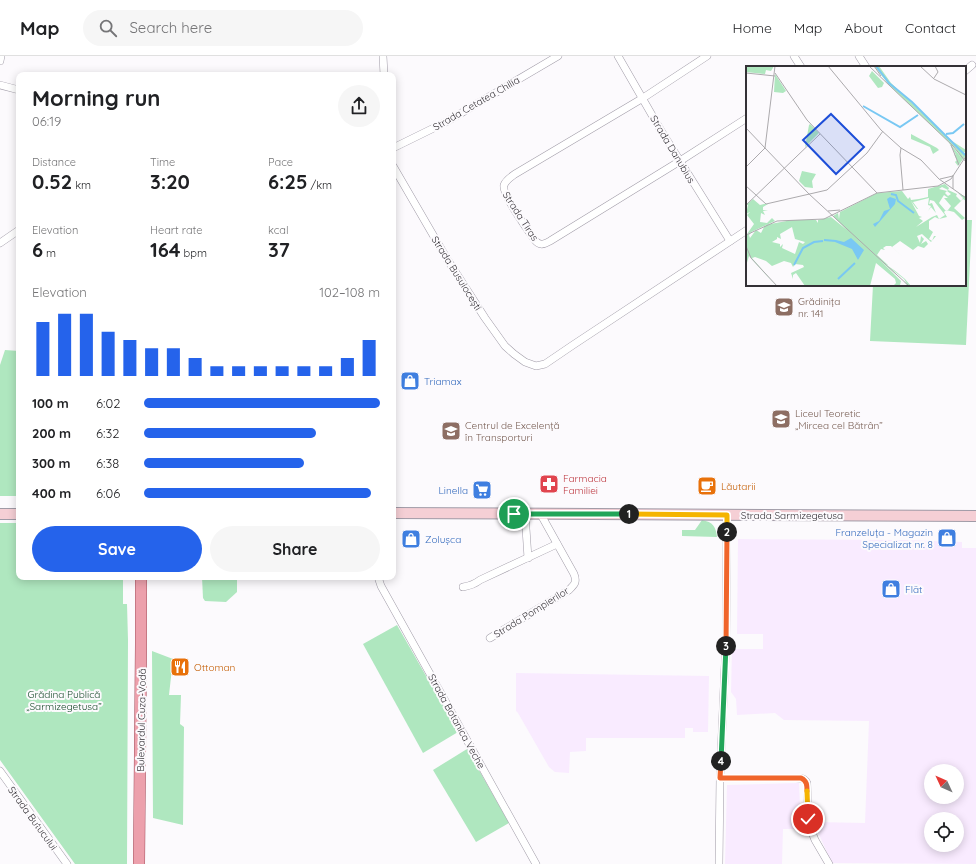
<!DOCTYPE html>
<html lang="en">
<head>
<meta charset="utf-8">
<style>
  body { margin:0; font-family:Quicksand,sans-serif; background:#f6f6f6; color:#202124; height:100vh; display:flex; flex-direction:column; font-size:15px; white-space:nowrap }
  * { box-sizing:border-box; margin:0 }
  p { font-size:13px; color:#757577 }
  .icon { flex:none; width:22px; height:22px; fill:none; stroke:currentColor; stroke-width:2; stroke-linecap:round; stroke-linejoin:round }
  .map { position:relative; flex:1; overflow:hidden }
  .panel { position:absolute; left:16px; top:16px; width:380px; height:508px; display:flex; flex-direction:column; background:#fff; border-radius:8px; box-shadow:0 2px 10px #0003 }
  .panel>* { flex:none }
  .needle { width:26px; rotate:314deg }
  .buttons { position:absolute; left:924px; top:708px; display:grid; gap:8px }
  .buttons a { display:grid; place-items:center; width:40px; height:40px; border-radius:50%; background:#fff; box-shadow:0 2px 10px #0003; font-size:20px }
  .pin { position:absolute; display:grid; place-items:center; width:34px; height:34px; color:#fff; margin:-17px; border:2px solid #fff; border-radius:50%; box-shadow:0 1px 4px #0007 }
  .km { position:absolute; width:20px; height:20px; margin:-10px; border-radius:50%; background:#222; color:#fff; font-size:11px; line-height:20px; text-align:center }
  .round { display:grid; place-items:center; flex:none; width:42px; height:42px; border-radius:21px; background:#f6f6f6 }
  .headline { display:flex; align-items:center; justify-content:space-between; height:68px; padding:0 16px }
  h1 { font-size:22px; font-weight:700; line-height:30px }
  .figures { display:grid; grid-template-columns:repeat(3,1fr); gap:6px; height:68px; padding:4px 16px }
  .figures div { display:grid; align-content:center }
  .figures b { font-size:20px; font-weight:700 }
  .figures small { font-size:11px; font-weight:400 }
  .figures p { font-size:11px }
  .chart { height:112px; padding:8px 16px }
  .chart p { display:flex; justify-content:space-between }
  .chart svg { width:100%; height:72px; margin-top:4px; stroke:#2563eb; stroke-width:6 }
  .cta { display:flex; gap:8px; margin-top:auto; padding:8px 16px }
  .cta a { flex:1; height:46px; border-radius:24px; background:#2563eb; color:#fff; font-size:16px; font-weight:700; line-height:46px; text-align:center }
  .cta a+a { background:#f6f6f6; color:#202124 }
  ul { padding:0 16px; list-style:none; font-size:13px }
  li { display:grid; grid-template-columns:64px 48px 1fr; align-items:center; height:30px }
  li i { height:10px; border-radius:5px; background:#2563eb }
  header { display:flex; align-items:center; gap:24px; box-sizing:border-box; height:56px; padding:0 20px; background:#fff; border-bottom:1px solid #e0e0e0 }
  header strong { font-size:19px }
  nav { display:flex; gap:22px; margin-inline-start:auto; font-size:14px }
  .search { width:280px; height:36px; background:#f6f6f6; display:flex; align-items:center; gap:10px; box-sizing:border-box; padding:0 14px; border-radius:22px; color:#757577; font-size:15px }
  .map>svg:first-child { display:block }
</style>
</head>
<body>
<header>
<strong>Map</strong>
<div class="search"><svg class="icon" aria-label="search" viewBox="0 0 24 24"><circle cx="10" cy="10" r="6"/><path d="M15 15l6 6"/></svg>Search here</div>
<nav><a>Home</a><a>Map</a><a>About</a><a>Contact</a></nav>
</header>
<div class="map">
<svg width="976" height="808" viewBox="0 0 976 808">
  <rect width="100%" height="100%" fill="#fcfafd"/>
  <g fill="#f9ebff" fill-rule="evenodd">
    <path d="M738,483L905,484L962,486V492H976V808L832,807L814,768L816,766L865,767L869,665L784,664L775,657L737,659L736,643L731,636L732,593H763V578H737ZM931,715H957V741H931ZM931,763H957V789H931Z"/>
    <path d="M516,617L709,620L708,676H693V672H685V682H586V695L570,696L569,717L555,716L549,711L518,657L516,655Z"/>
    <path d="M799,727L801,773H783L782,808H725L727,729Z"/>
  </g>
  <g fill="#afe7bf">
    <path d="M965,164H972L966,289L870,285L873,229H965Z"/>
    <path d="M5,294L19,295V440H0V309Z"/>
    <path d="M702,464C713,466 716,471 717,481L682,480V474H695Z"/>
    <path d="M0,467H19V521H123V548H127L128,584L127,808H75L0,704Z"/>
    <path d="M202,521H237V536L226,546L205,545L203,542Z"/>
    <path d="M397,569L458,676L423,697L363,588Z"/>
    <path d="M152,595L173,603L169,639H181L180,668L184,671L183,769L153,762Z"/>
    <path d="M467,693L509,767L476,786L433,714Z"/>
  </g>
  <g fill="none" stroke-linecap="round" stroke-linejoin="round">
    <g stroke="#a09ba7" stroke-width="8">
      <g id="street">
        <path d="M383,0L384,19"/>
        <path d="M618,0L660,73L730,185"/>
        <path d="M707,0L643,42L515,118C511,121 506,124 504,129C501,137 528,174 534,183C539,190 543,189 550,185L680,105L747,62"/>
        <path d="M794,0L801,11"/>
        <path d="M859,0L866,11"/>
        <path d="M0,5L1,0"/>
        <path d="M965,15L972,9"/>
        <path d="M0,29L19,34"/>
        <path d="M393,92L446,66L558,0"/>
        <path d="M393,110L447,203L485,262L505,290L514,298L525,306L536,310L545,308L573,289L747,174"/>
        <path d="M0,187L19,174"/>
        <path d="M525,458L528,502"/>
        <path d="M378,521L381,530L536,808"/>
        <path d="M463,531C469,530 475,528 480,524L557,488"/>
        <path d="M490,582L569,534C575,528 577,526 574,518L540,457"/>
        <path d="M0,715L67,808"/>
        <path d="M720,722H792C798,722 804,721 807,727L808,763L809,769L815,784L829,808"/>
        <path d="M719,808L720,722L726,585L727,459"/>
      </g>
    </g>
    <g stroke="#a09ba7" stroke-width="12">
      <g id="secondary">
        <path d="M393,457L976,460"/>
        <path d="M0,458H19"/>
      </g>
    </g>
    <g stroke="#a3505e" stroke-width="12">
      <path id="primary" d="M139,808L141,588V521"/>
    </g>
    <use href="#street" stroke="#fff" stroke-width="7"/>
    <use href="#secondary" stroke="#f5cfd5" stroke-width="10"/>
    <use href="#primary" stroke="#eca0ac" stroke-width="11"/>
  </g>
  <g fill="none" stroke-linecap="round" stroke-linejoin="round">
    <g stroke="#fff" stroke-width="8">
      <path id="split-1" d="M514,458H629"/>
    </g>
    <g stroke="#fff" stroke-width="8">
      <path id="split-2" d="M629,458L727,459V476"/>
    </g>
    <g stroke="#fff" stroke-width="8">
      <path id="split-3" d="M726,590L727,476"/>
    </g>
    <g stroke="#fff" stroke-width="8">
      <path id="split-4" d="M721,705L726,590"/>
    </g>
    <g stroke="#fff" stroke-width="8">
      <path id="split-5" d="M721,705L720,722H801C807,725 807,729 807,735"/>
    </g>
    <g stroke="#fff" stroke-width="8">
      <path id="split-6" d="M807,735L808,763"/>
    </g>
    <use href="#split-1" stroke="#22a559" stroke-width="5"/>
    <use href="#split-2" stroke="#f5b400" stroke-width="5"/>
    <use href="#split-3" stroke="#f0652b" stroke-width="5"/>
    <use href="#split-4" stroke="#22a559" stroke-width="5"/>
    <use href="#split-5" stroke="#f0652b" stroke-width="5"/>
    <use href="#split-6" stroke="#f5b400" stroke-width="5"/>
  </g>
  <defs>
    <g id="school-square" transform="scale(1)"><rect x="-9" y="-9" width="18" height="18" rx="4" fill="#8d6e63" stroke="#fcfafd"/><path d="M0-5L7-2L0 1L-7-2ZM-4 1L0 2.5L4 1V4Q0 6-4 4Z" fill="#fff"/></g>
    <g id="shop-square" transform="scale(1)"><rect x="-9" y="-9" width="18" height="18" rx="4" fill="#3f7fe0" stroke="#fcfafd"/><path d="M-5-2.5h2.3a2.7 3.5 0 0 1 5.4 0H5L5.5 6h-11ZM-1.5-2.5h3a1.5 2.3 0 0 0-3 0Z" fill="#fff"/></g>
    <g id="university-square" transform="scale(1)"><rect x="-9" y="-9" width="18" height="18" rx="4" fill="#8d6e63" stroke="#fcfafd"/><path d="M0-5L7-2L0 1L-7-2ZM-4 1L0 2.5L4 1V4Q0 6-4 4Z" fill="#fff"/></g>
    <g id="pharmacy-square" transform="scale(1)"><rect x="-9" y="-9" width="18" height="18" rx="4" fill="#e0444e" stroke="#fcfafd"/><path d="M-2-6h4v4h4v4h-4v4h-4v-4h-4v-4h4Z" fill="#fff"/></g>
    <g id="cafe-square" transform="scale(1)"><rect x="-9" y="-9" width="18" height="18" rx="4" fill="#e8710a" stroke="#fcfafd"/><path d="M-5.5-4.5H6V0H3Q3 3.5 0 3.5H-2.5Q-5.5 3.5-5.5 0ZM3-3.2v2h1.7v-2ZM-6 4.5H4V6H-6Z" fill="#fff"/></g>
    <g id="supermarket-square" transform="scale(1)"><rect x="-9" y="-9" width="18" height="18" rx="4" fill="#3f7fe0" stroke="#fcfafd"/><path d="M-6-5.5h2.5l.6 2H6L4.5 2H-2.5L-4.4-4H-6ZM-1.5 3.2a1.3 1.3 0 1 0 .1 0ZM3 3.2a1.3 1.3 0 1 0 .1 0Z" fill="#fff"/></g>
    <g id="restaurant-square" transform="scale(1)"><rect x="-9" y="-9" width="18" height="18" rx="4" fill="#e8710a" stroke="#fcfafd"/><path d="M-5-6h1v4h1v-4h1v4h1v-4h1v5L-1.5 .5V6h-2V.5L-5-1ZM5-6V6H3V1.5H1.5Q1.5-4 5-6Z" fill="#fff"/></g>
  </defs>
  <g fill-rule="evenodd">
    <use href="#school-square" x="784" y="251"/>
    <use href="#shop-square" x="410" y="325"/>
    <use href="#school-square" x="781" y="363"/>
    <use href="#university-square" x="451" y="375"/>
    <use href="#pharmacy-square" x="549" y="428"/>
    <use href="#cafe-square" x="707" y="430"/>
    <use href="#supermarket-square" x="482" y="434"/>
    <use href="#shop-square" x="947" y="482"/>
    <use href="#shop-square" x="411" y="483"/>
    <use href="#shop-square" x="891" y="533"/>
    <use href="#restaurant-square" x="180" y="611"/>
  </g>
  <g text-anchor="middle" stroke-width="4" stroke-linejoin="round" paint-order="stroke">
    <g font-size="10" fill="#343136" stroke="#fcfafd">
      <text transform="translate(476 47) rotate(-30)" y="4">Strada Cetatea Chilia</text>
      <text transform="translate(673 93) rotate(59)" y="4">Strada Danubius</text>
      <text transform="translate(521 160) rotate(57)" y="4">Strada Tiras</text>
      <text transform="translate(457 217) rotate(58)" y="4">Strada Busuiocești</text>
      <text x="792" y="463">Strada Sarmizegetusa</text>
      <text transform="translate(531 556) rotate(-32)" y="4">Strada Pompierilor</text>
      <text transform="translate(141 664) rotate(-89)" y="4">Bulevardul Cuza-Vodă</text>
      <text transform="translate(457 665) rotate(61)" y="4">Strada Botanica Veche</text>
      <text transform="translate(33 762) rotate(54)" y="4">Strada Butucului</text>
    </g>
    <g font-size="10" fill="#785e54" stroke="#fcfafd" text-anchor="start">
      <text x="798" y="249">Grădinița<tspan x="798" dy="12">nr. 141</tspan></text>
      <text x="795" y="361">Liceul Teoretic<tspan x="795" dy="12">„Mircea cel Bătrân”</tspan></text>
      <text x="465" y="373">Centrul de Excelență<tspan x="465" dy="12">în Transporturi</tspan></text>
    </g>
    <g font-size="10" fill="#366cbe" stroke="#fcfafd" text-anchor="start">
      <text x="424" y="329">Triamax</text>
      <text x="468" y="438" text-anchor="end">Linella</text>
      <text x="933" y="480" text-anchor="end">Franzeluța - Magazin<tspan x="933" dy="12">Specializat nr. 8</tspan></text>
      <text x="425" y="487">Zolușca</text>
      <text x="905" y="537">Flät</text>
    </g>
    <g font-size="10" fill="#be3a42" stroke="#fcfafd" text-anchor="start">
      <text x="563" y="426">Farmacia<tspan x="563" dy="12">Familiei</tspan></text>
    </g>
    <g font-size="10" fill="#c56008" stroke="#fcfafd" text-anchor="start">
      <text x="721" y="434">Lăutarii</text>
      <text x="194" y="615">Ottoman</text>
    </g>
    <g font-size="10" fill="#174b2b" stroke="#fcfafd">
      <text x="64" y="642">Grădina Publică<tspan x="64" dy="12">„Sarmizegetusa”</tspan></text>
    </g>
  </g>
  <g transform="translate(746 10)">
    <rect width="220" height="220" fill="#fcfafd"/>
    <path d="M0,0H28L25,5L20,4L19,8L0,6ZM128,0H133L145,17L206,75L220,84L216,90L219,87L220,89L212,100L209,96L211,94L208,88L210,89L202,75L215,91L210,83L143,19ZM126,5L138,17L136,21L132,22L123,10ZM29,8L40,25L37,27L28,26ZM64,58L73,67L59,81L63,59ZM165,68L191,82L193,84L187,88L184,81L165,73ZM56,105L70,108L66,115L67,122L59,121L53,115ZM199,118L203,122L202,124L196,121L193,123L201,125L199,127L202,130L205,128L201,125L202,124L211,128L210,130L215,135L217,132L212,127L220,131V135L217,133L208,142L219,152L216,154L208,146L200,144L198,146L201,151L193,153L189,151L183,155V163L187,166L183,173L186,175L188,170H190L185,176L176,168L171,170L174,177L175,170L178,173L175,178L180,175L182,178L178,182L172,180L167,184L154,175L146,181L159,193L145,180H140L137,182L139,184L135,183L131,189L143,200L139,198L148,204L159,213L165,220H162L157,215L161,218L158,213L144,202L156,214L133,193L155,215L154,219L147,220L150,217L149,213L130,197L124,220H59L50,207L47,209V213L42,220L47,213L45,207L58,201L57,199L49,198L47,201L45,197L38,195L26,200L20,195L9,191L6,192L30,220L3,190L0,200V169L6,166L3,169L4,172L10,164L15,167L19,159L46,154H70L72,157V154L85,151L101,164L87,150L92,147L93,153L94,146L131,127L156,125L162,133L164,131L165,134L173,133L182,131V123ZM198,129L202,132H198L205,140L202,144H199L193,137ZM183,132L182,139L185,140L182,145L185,141L190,147L186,137L183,138L184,134L188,135L199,149L193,153L191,149L186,151L170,161L177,155L173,152L176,151L173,150L165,135L171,143H172L167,136ZM46,161L49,173L59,176L57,178L53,176L49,188L36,182L37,178L34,181V178L26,176L31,173V171L35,173L34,168ZM7,133L14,139L18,138H22L17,141V144H22L17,145L19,149L15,147L14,156L21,157L26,152L29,155L1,168L8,158L1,149L4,146L0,148L2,139H0Z" fill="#afe7bf" fill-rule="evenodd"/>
    <path d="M144,131L150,133L149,138L129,161L127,158L133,155L138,145L144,143L141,133ZM105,172L118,184L112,194L106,183L89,176L90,174L98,176Z" fill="#79c8f3"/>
    <path fill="none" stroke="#79c8f3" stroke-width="2" d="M130,0L143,17L166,36L219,89M117,40L154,61L172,49M200,68L207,67L218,58M145,128L150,129L152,135L168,147M78,174L90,175M48,199L57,182L68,176L77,175M92,213L109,197"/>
    <path fill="none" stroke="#acaaad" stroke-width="1" d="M29,0L19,82L63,128L163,220M82,0L135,64L155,82L175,94L193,113L220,132M123,0L207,80L220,96M128,0L135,10M174,0L188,13L220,29M0,7L29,10M29,7L61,54L131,127M188,12L192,6L189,0M0,62L19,82L0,101M205,79L213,99M155,82L154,89L157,124M194,113L207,110M0,120L20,138L81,124L121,87L137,65M207,123V109M0,139L74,68M82,145L94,144M0,169L31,155L78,153L131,127L192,120L205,113L220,90M0,180L5,192L31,220"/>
    <path fill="#1d4ed8" fill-opacity="0.15" stroke="#1d4ed8" stroke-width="2" d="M85,48L118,81L90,108L57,74Z"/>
    <rect width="220" height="220" fill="none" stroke="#343136" stroke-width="2"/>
  </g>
</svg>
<div class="buttons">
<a><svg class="needle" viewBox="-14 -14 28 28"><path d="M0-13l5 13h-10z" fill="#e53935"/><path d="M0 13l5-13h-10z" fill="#757577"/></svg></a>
<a><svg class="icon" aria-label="locate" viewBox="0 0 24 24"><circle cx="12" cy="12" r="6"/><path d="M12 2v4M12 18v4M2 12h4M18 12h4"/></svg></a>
</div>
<div class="pin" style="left:514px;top:458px;background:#1e9e55"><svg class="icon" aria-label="arrive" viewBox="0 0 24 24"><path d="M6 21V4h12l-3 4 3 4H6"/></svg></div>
<div class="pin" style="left:808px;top:763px;background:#d93025"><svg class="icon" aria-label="check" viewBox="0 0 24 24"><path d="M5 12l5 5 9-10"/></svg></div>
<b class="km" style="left:629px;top:458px">1</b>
<b class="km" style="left:727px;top:476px">2</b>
<b class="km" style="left:726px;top:590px">3</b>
<b class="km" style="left:721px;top:705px">4</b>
<section class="panel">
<div class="headline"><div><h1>Morning run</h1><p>06:19</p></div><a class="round"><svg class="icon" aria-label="share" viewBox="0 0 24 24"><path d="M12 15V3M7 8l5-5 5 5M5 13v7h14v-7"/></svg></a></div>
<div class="figures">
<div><p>Distance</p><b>0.52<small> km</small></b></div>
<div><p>Time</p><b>3:20</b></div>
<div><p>Pace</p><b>6:25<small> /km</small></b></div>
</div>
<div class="figures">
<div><p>Elevation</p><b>6<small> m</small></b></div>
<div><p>Heart rate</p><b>164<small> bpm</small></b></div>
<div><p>kcal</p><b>37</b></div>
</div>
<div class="chart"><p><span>Elevation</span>102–108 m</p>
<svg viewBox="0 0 160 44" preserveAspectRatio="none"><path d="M5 44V11M15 44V6M25 44V6M35 44V17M45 44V22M55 44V27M65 44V27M75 44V33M85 44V38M95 44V38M105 44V38M115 44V38M125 44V38M135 44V38M145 44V33M155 44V22"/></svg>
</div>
<ul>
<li><b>100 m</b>6:02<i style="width:100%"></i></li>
<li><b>200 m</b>6:32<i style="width:73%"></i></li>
<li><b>300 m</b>6:38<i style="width:68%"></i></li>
<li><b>400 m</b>6:06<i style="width:96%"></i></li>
</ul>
<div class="cta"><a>Save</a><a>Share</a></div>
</section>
</div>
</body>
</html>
